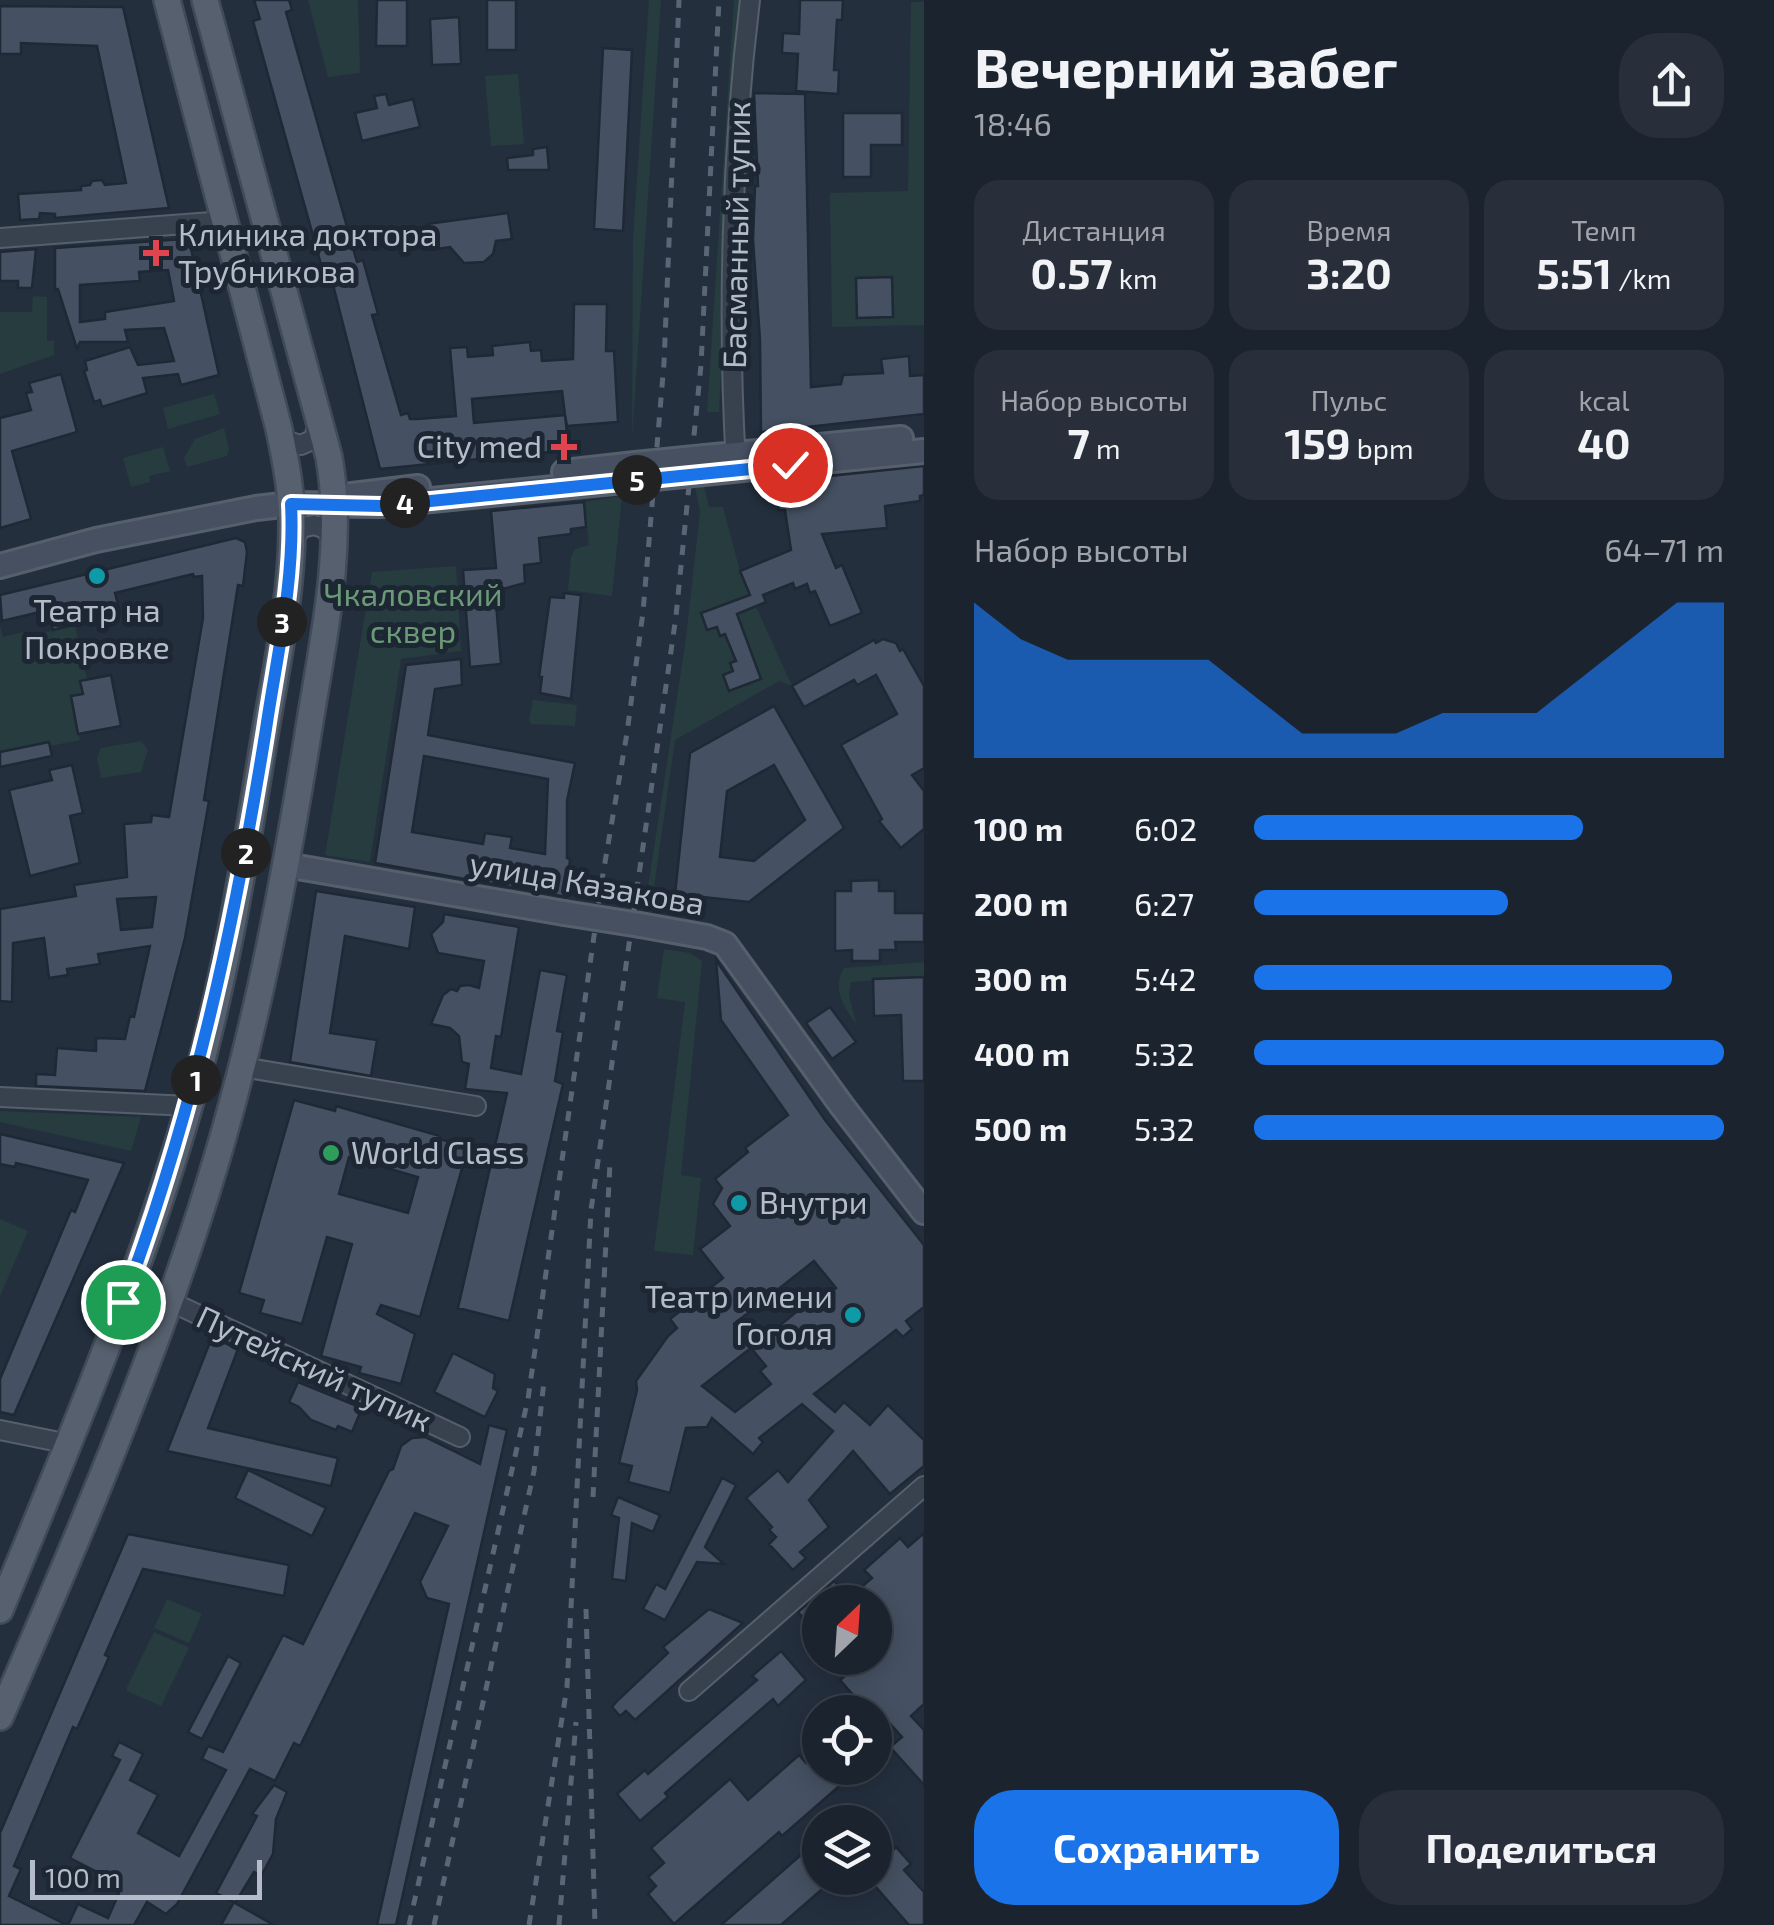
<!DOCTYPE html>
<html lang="ru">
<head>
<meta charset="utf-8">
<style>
  body { margin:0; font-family:"Exo 2",sans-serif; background:#282f3a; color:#f1f3f6; height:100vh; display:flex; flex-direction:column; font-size:38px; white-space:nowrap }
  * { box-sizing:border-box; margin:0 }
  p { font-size:32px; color:#a0a4aa }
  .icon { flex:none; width:55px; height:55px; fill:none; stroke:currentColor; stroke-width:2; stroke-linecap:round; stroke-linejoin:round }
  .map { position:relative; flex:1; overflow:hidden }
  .panel { display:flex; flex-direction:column; background:#1b232e; width:850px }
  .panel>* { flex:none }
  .needle { width:65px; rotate:25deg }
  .tools { position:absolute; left:802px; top:1585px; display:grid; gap:20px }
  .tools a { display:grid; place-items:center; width:90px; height:90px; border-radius:50%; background:#1b232e; box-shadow:0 5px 25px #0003,0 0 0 2px #39404a; font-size:50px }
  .scale { position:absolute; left:30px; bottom:25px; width:232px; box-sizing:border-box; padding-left:10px; border:5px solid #b4bcc9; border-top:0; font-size:28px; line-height:35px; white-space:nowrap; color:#b4bcc9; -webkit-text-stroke:8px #1d2633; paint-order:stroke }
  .pin { position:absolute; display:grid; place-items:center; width:85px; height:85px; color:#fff; margin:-42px; border:5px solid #fff; border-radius:50%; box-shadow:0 2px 10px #0007 }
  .km { position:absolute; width:50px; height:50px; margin:-25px; border-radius:50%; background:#222; color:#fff; font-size:28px; line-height:50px; text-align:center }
  .round { display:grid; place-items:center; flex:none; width:105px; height:105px; border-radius:40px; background:#282f3a }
  .overview { display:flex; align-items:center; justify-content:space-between; height:170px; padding:0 50px }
  h1 { font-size:55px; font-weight:700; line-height:75px }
  .figures { display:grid; grid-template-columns:repeat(3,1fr); gap:15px; height:170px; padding:10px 50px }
  .figures div { display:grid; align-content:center; border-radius:25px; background:#282f3a; text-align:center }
  .figures b { font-size:42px; font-weight:700 }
  .figures small { font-size:28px; font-weight:400 }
  .figures p { font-size:28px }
  .chart { height:280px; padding:20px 50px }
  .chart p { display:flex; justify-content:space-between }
  .chart svg { width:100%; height:180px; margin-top:10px; fill:#1a73e8; opacity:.7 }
  .cta { display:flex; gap:20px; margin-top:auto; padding:20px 50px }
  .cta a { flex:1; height:115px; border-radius:40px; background:#1a73e8; color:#fff; font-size:40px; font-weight:700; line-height:115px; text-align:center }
  .cta a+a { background:#282f3a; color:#f1f3f6 }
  ul { padding:0 50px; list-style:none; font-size:32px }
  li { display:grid; grid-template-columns:160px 120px 1fr; align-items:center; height:75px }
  li i { height:25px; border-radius:12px; background:#1a73e8 }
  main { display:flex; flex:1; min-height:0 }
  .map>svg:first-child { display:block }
</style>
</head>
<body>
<main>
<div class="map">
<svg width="924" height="1925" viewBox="0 0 924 1925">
  <rect width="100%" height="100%" fill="#242f3e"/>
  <g fill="#263c3f" fill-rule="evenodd">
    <path d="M308,0H358L360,73L328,77Z"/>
    <path d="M649,0H661L632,438L633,238Z"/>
    <path d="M734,0H745L737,76L719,412H707Z"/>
    <path d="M911,2H924V325L832,327L830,193L908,191Z"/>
    <path d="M518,74L524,144L491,146L485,76Z"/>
    <path d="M33,296L47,297V341H54V355L0,374V312H32Z"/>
    <path d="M214,394L220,414L168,429L163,408Z"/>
    <path d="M224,428L229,450L227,456L187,467L184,458L195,439Z"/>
    <path d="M163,447L170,471L149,476L150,482L131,487L123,458Z"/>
    <path d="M704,486L709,507H723L740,571L792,686L779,681L675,740L651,908L645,907L686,638L700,512L695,487ZM732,602L761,678L730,690L736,661L725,634L720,635L717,627L707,630L701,614Z"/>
    <path d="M622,496L612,596L568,590L571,557L575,549L589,545L584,502Z"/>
    <path d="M456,566L461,651L401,659L370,862L325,855L372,572Z"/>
    <path d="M0,626L3,637L23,632L29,636L75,626L87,679L80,681L83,694L71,696L80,740L50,746L48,742L0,752Z"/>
    <path d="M533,700L577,705L575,726L531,724L529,720Z"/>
    <path d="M141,741L148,750L141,772L101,778L97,757L101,748Z"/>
    <path d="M664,949L690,953L702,961L681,1175L701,1178L693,1255L654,1251L685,1002L657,998Z"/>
    <path d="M924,962V976L851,982L849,995L856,1024C844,1006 831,989 844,968Z"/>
    <path d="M0,1111L141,1117L131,1151L0,1122Z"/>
    <path d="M0,1219L28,1231L0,1296Z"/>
    <path d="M167,1599L202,1614L189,1643L154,1628Z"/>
    <path d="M154,1632L188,1647V1650L161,1706L127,1691V1687Z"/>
  </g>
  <g fill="#455162" stroke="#1f2835" stroke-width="2.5" fill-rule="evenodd">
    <path d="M254,0H289L292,10L286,12L357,262L363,260L378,314L372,315L401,415L408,413L410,419H417L456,416L450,348L467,347L468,357L493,355L492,346L530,342L531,351L541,350L542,361L573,359L574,304H607L606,351H614L618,422L567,426L565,415L569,450L380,469L330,273L324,275L253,21L260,19ZM562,391L565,415L474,423L472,399Z"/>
    <path d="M377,0H407V46H376Z"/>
    <rect x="487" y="0" width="29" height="50"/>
    <path d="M800,0H843L842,20H837L834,70H839L838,94L796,91L798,54L782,53L783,33L799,34Z"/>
    <path d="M0,6L123,7L169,208L55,218V214L40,213L39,219L20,220L18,194L81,190V186L90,185L92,181L102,180L105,185L126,183L97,46L21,43V54H0Z"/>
    <path d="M459,17L461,64L432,65L430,19Z"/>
    <path d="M603,48L632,50L623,231L594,229Z"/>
    <path d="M754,93L805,94L811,387L841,384L843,375L883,373L881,359L909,356L910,376L924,375V414L761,432L760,340L753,240L755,186H758Z"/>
    <path d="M386,94L389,105L413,99L420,127L362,141L355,113L377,108L374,96Z"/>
    <path d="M843,113H902V145H871V177H843Z"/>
    <path d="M547,147L549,170H508L507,158L533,155V149Z"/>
    <path d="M508,213L512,239L496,241L493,254L484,262L464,263L450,247L430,250L427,224Z"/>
    <path d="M184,239L190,244L219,375L181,385L178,374L143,378L147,393L102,407L100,400L94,402L84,371L87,370L85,361L130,347L138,365L174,361L164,328L125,330L128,342H80L77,349L58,289L55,290V248ZM168,270L174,301L105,312V319L80,322V285L140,281L139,272Z"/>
    <path d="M36,249L32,288H18V281H0V252Z"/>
    <path d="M892,277L893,317L857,318L856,278Z"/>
    <path d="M61,374L77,432L12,451L31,519L0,528V418L31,410L26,393L32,392L29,383Z"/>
    <path d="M924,466V495L920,496V501L885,506L887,528L822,534L836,568L842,565L862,613L830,626L815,591L810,593L807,584L795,589L793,583L763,595L766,602L737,614L761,679L729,691L723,675L733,671L730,663L736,661L725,634L720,636L717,627L707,630L701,613L750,595L740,571L791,550L785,510H779L773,482Z"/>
    <path d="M584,502L586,527L571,529V534L539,538L541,563L524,565L525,583L495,591L501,664L470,667L463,570L496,568L491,511Z"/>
    <path d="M236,538L245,542L247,552L243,586L238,585L204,800L209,801L185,938L145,1091L36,1086V1074L55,1075L57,1048L96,1051V1038L125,1039L130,1016L134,1017L150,946L98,954L100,964L67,969L68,975L49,978L44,938L13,943L12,1002L0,1001V909L76,896L74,885L127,877L124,824L151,822L152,815L169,817L203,618L202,576L194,577L193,574L115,593L120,612L53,630L48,610L2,621L0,595ZM156,897L152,927L121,930L117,899Z"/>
    <path d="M564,593L581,595L571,699L540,693L542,677H539L550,597L564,598Z"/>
    <path d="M883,639L896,643L900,651L903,649L924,686V768L912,775L924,791V829L901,848L879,821L882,819L841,745L897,714L876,675L857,685L854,680L804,707L792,686L874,640L876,643Z"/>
    <path d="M461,659L462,685L435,689L428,735L575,763L567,801V858L570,859L567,897L375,863L406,665ZM424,756L548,779L545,854L510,848L512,837L485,833L483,844L412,832Z"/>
    <path d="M111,675L121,726L78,734L71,696L83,694L80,681Z"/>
    <path d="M774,706L844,828L749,902L675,894L690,753ZM774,765L805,820L754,861L720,857L727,791Z"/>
    <path d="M49,742L52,756L0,767V752Z"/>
    <path d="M72,765L83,813L70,816L80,863L30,876L9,790L52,780L49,770Z"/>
    <path d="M879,880V891H895V913H924V942H895L896,950H880V961H852V950L835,951V891H851V881Z"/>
    <path d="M316,891L415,907L409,949L345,936L330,1033L377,1040L371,1076L290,1062Z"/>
    <path d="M444,914L519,927L501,1037L496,1036L491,1068L521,1074L540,970L567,975L557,1031L563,1032L555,1081L563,1084L509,1321L458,1308L507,1093L465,1089L469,1064L462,1062L459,1036L450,1028L431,1024L443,995L451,989L457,991L460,986L469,985L479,988L484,961L438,953L431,934L443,922Z"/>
    <path d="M716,960L825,1120L924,1245V1307L906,1321L912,1329L903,1337L896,1330L814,1394L835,1412L844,1402L870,1425L888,1405L924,1440V1466L890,1494L853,1451L809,1500L829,1527L800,1552L806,1558L793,1570L769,1544L776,1537L769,1530L772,1527L746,1498L778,1470L788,1482L833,1431L802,1404L759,1438L763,1442L753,1454L712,1418L707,1427L686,1428L670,1493L628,1482L632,1466L619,1463L637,1390L636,1381L668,1336L677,1328L670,1319L723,1278L700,1249L730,1226L713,1204L722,1188L715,1179L748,1152L745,1148L788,1115L721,1020ZM814,1261L836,1288L810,1309L806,1304L752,1348L734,1324ZM751,1348L766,1366L760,1371L771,1384L735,1412L702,1386Z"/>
    <path d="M924,977V1081H903L901,1015L874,1016L873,979Z"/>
    <path d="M830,1007L856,1042L832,1059L806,1023Z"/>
    <path d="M294,1100L335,1111L336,1106L440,1136L439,1139L468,1147L420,1317L381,1305L377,1314L415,1334L401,1384L359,1373L361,1367L321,1356L352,1244L327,1237L302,1324L260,1313L264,1300L239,1293ZM349,1157L418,1177L408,1213L339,1194Z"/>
    <path d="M0,1134L124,1163L14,1415L0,1412V1379L71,1210L75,1212L88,1180L16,1163L15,1167L0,1164Z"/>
    <path d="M212,1337L238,1349L208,1428L338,1458L331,1486L167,1451Z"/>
    <path d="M453,1353L495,1374L493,1388L498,1391L485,1417L434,1392Z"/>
    <path d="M298,1382L362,1408L352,1432L338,1426L336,1430L311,1420L299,1407L289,1402Z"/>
    <path d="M489,1425L507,1430L396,1925H377L449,1604L427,1598L420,1582L448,1526L415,1513L300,1746L294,1743L275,1781L250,1769L177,1904L166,1914L147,1902L134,1925H68L78,1904L108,1918L119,1893L98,1881L101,1874L70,1858L120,1760L112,1756L119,1742L143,1754L130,1780L158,1795L138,1833L179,1856L226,1770L202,1759L208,1746L223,1752L283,1635L303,1644L389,1471L393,1469L401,1446L412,1438L425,1437L480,1464Z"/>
    <path d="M248,1470L326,1508L312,1536L235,1498Z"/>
    <path d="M722,1478L736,1485L705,1547L724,1564L697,1562L665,1620L643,1609L656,1584L665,1589Z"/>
    <path d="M618,1497L660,1515L653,1532L632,1523L626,1581L612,1579L619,1518L611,1515Z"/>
    <path d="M924,1533V1704L911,1716L924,1730V1785L890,1747L902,1737L885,1718L875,1726V1712H868L840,1680L866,1658H875V1649L889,1637L875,1622V1602H820V1648L804,1630L810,1626L798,1612L834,1581L849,1598L872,1578L864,1570L900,1538L908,1547Z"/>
    <path d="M128,1534L289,1565L284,1596L143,1569L105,1655L109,1657L77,1729L73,1727L14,1866L21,1869L9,1896L67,1925H0V1833Z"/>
    <path d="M709,1609L743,1623L635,1720L626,1711L620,1716L612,1707L617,1701L668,1653L663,1647Z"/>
    <path d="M781,1651L806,1680L778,1706L773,1699L665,1793L668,1797L640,1821L617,1794L645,1770L648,1774L757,1680L752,1676Z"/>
    <path d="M228,1656L241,1663L202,1739L188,1732Z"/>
    <path d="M820,1751V1768H831L844,1782L782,1836L779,1832L674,1924L648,1894L656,1886L648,1877L664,1863L651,1848L730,1779L748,1800L799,1755L806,1763Z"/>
    <path d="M274,1785L287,1792L276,1819L273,1854L261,1876L254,1872L235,1903L274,1925H221L234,1902L216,1893L257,1816L252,1814Z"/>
    <path d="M875,1833L891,1852L896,1847L911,1864L904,1870L924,1892V1925H909L868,1878H875Z"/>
    <path d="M820,1838V1878H835L781,1925H721Z"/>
  </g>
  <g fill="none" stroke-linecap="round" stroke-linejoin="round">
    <g stroke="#565f6c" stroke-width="22">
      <g id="street">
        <path d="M0,238L225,221"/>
        <path d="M279,430L287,441L301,445L314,439L319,419"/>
        <path d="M736,464C727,315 732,148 750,0"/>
        <path d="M292,543L301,528L314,525L326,529L334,546"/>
        <path d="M242,1067L476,1106"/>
        <path d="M0,1097L189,1106"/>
        <path d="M169,1301L460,1437"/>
        <path d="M0,1430L69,1444"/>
        <path d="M689,1691L924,1486"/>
      </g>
    </g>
    <g stroke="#565f6c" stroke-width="28">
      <g id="secondary">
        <path d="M705,457L901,438"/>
        <path d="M564,472L635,464"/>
        <path d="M704,473L924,451"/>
        <path d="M336,497L418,487"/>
        <path d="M0,566L96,540L256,508L291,504L381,505L634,480"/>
        <path d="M286,865L564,913"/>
        <path d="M640,925L707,937L725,944L842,1106L924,1212"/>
      </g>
    </g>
    <g stroke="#414a57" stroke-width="30">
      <g id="primary">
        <path d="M0,1610C68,1445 139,1279 189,1107C223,991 243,871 262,752C274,678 292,601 292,527C292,493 286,462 279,429L167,0"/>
        <path d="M0,1717C69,1559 138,1398 193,1234C248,1071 281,903 308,734C322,644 345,548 329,457L205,0"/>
      </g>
    </g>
    <use href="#street" stroke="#38414e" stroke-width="18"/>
    <use href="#secondary" stroke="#465061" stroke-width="22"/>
    <use href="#primary" stroke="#56606e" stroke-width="25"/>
    <g stroke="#5a6575" stroke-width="5" stroke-dasharray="10 10" stroke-linecap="butt">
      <path d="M593,1497L610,1163"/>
      <path d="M586,1609L595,1925"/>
      <path d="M409,1925L528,1399L602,880L627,733L643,612L664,363L679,0"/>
      <path d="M434,1925L534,1471L544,1381"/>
      <path d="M529,1925L567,1687L591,1210L676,616L701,365L719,0"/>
      <path d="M559,1925L576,1722"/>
    </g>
    <g stroke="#565f6c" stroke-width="28" stroke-linecap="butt">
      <g id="secondary-bridge">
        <path d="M635,464L705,457"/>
        <path d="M634,480L704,473"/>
        <path d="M564,913L640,925"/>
      </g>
    </g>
    <use href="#secondary-bridge" stroke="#465061" stroke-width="22"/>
  </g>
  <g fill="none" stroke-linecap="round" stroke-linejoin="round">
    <g stroke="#fff" stroke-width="20">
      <path id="route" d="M123,1302C194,1111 234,929 266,729C277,655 295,579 291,504L381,506L790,465"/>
    </g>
    <use href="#route" stroke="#1a73e8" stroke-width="12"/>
  </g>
  <g fill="#e0444e" stroke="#1d2633" stroke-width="4">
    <path d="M151 238h10v10h10v10h-10v10h-10v-10h-10v-10h10z"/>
    <path d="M559 432h10v10h10v10h-10v10h-10v-10h-10v-10h10z"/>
  </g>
  <g fill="#0f9aa8" stroke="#1d2633" stroke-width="4">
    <circle cx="97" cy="576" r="10"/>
    <circle cx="739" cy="1203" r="10"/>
    <circle cx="853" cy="1315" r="10"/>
  </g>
  <circle fill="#2e9e5b" stroke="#1d2633" stroke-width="4" cx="331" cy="1153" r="10"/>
  <g text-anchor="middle" stroke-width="10" stroke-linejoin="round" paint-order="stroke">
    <g font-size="32" fill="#b4bcc9" stroke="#1d2633" text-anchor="start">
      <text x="178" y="246">Клиника доктора<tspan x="178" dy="37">Трубникова</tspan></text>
      <text x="542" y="458" text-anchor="end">City med</text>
      <text x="97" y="622" text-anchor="middle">Театр на<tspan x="97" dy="37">Покровке</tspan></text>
      <text x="351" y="1164">World Class</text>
      <text x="759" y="1214">Внутри</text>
      <text x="833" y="1308" text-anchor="end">Театр имени<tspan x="833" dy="37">Гоголя</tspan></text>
    </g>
    <g font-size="32" fill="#b4bcc9" stroke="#1d2633">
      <text transform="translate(737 235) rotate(-89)" y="11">Басманный тупик</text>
      <text transform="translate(587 884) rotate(10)" y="11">улица Казакова</text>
      <text transform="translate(314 1369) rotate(25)" y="11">Путейский тупик</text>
    </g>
    <g font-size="32" fill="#6b9a76" stroke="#1d2633">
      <text x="413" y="606">Чкаловский<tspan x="413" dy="37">сквер</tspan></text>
    </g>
  </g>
</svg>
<div class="tools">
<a><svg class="needle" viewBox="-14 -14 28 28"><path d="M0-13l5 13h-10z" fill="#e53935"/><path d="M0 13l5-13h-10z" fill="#a0a4aa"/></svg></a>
<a><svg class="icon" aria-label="locate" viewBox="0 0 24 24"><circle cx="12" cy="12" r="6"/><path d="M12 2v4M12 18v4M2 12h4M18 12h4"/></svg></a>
<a><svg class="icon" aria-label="layers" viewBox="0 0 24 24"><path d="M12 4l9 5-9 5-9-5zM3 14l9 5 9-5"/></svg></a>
</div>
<div class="scale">100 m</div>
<div class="pin" style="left:123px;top:1302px;background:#1e9e55"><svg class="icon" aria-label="arrive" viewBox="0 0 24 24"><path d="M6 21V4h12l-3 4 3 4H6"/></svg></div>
<div class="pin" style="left:790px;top:465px;background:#d93025"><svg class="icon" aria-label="check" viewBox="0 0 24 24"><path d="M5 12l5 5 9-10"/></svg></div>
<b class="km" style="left:196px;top:1080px">1</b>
<b class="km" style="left:246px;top:853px">2</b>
<b class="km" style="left:282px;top:622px">3</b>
<b class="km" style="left:405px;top:503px">4</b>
<b class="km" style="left:637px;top:480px">5</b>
</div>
<section class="panel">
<div class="overview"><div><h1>Вечерний забег</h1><p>18:46</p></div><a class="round"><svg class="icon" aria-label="share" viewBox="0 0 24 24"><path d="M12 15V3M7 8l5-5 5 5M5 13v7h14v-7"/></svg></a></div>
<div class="figures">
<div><p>Дистанция</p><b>0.57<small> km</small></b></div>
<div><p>Время</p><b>3:20</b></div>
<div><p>Темп</p><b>5:51<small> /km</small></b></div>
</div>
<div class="figures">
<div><p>Набор высоты</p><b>7<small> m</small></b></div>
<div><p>Пульс</p><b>159<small> bpm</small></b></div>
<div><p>kcal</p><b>40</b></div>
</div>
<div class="chart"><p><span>Набор высоты</span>64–71 m</p>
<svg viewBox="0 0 160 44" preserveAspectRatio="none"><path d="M0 44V6L10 15L20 20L30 20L40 20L50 20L60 29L70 38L80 38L90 38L100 33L110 33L120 33L130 24L140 15L150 6L160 6V44z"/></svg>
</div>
<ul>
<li><b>100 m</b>6:02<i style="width:70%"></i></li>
<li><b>200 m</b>6:27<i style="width:54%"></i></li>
<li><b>300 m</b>5:42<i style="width:89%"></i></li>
<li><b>400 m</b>5:32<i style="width:100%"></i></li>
<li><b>500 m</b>5:32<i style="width:100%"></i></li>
</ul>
<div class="cta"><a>Сохранить</a><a>Поделиться</a></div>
</section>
</main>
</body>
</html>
